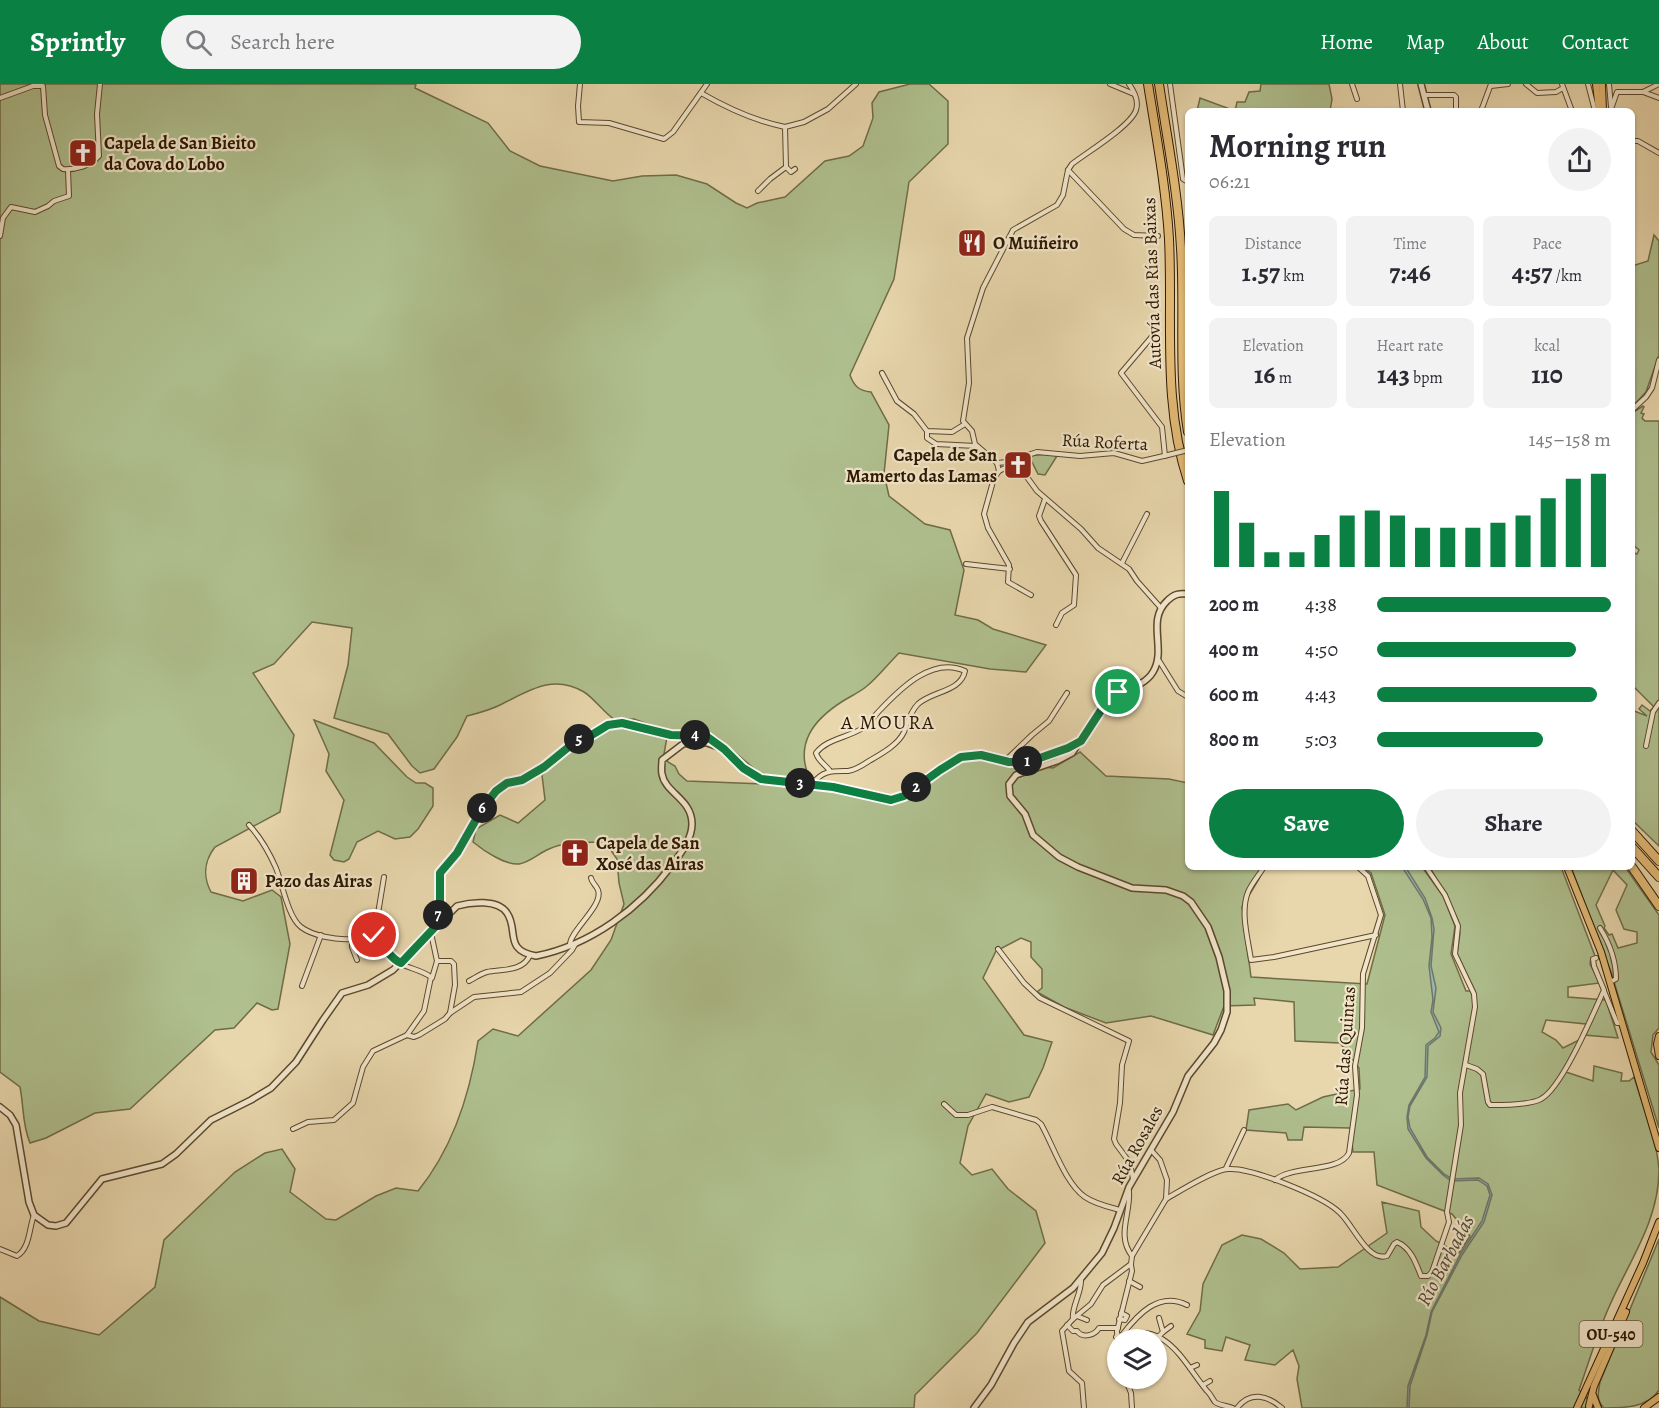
<!DOCTYPE html>
<html lang="en">
<head>
<meta charset="utf-8">
<style>
  body { margin:0; font-family:Alegreya,serif; background:#f2f2f3; color:#2b2b33; height:100vh; display:flex; flex-direction:column; font-size:22px; white-space:nowrap }
  * { box-sizing:border-box; margin:0 }
  p { font-size:20px; color:#7c7c81 }
  .icon { flex:none; width:33px; height:33px; fill:none; stroke:currentColor; stroke-width:2; stroke-linecap:round; stroke-linejoin:round }
  .map { position:relative; flex:1; overflow:hidden }
  .details { position:absolute; left:1185px; top:24px; width:450px; height:762px; display:flex; flex-direction:column; background:#fff; border-radius:9px; box-shadow:0 2px 4px #0004 }
  .details>* { flex:none }
  .controls { position:absolute; left:1107px; top:1245px; display:grid; gap:12px }
  .controls a { display:grid; place-items:center; width:60px; height:60px; border-radius:50%; background:#fff; box-shadow:0 2px 4px #0004; font-size:30px }
  .pin { position:absolute; display:grid; place-items:center; width:51px; height:51px; color:#fff; margin:-26px; border:3px solid #fff; border-radius:50%; box-shadow:0 2px 6px #0007 }
  .km { position:absolute; width:30px; height:30px; margin:-15px; border-radius:50%; background:#222; color:#fff; font-size:16px; line-height:30px; text-align:center }
  .round { display:grid; place-items:center; flex:none; width:63px; height:63px; border-radius:32px; background:#f2f2f3 }
  .overview { display:flex; align-items:center; justify-content:space-between; height:102px; padding:0 24px }
  h1 { font-size:33px; font-weight:700; line-height:45px }
  .figures { display:grid; grid-template-columns:repeat(3,1fr); gap:9px; height:102px; padding:6px 24px }
  .figures div { display:grid; align-content:center; border-radius:9px; background:#f2f2f3; text-align:center }
  .figures b { font-size:26px; font-weight:700 }
  .figures small { font-size:16px; font-weight:400 }
  .figures p { font-size:16px }
  .chart { height:168px; padding:12px 24px }
  .chart p { display:flex; justify-content:space-between }
  .chart svg { width:100%; height:108px; margin-top:6px; stroke:#0b8043; stroke-width:6 }
  .cta { display:flex; gap:12px; margin-top:auto; padding:12px 24px }
  .cta a { flex:1; height:69px; border-radius:36px; background:#0b8043; color:#fff; font-size:24px; font-weight:700; line-height:69px; text-align:center }
  .cta a+a { background:#f2f2f3; color:#2b2b33 }
  ul { padding:0 24px; list-style:none; font-size:20px }
  li { display:grid; grid-template-columns:96px 72px 1fr; align-items:center; height:45px }
  li i { height:15px; border-radius:8px; background:#0b8043 }
  header { display:flex; align-items:center; gap:36px; box-sizing:border-box; height:84px; padding:0 30px; background:#0b8043; color:#fff }
  header strong { font-size:28px }
  nav { display:flex; gap:33px; margin-inline-start:auto; font-size:21px }
  .search { width:420px; height:54px; background:#f2f2f3; display:flex; align-items:center; gap:15px; box-sizing:border-box; padding:0 21px; border-radius:33px; color:#7c7c81; font-size:22px }
  .map>svg:first-child { display:block }
</style>
</head>
<body>
<header>
<strong>Sprintly</strong>
<div class="search"><svg class="icon" aria-label="search" viewBox="0 0 24 24"><circle cx="10" cy="10" r="6"/><path d="M15 15l6 6"/></svg>Search here</div>
<nav><a>Home</a><a>Map</a><a>About</a><a>Contact</a></nav>
</header>
<div class="map">
<svg width="1659" height="1324" viewBox="0 0 1659 1324">
  <rect width="100%" height="100%" fill="#e8d6ac"/>
  <filter id="stains"><feTurbulence type="fractalNoise" baseFrequency=".00333" numOctaves="4"/><feColorMatrix values="0 0 0 0 .2 0 0 0 0 .09 0 0 0 0 .02 0 0 0 .5 -.17"/></filter>
  <radialGradient id="worn" r=".72"><stop offset=".6" stop-color="#630" stop-opacity="0"/><stop offset="1" stop-color="#630" stop-opacity=".3"/></radialGradient>
  <g fill="#afbf8e" stroke="#6e6c47" stroke-width="1.5" fill-rule="evenodd">
    <path d="M0,0H416L415,4L488,39L510,67L540,82L613,97L642,92L676,91L707,100L736,119L747,124L757,119L785,113L825,77L849,72L863,62L873,34L872,19L879,8L910,0H929L948,17V60L909,98L894,195L850,291C854,302 859,307 871,308L889,341L884,390L889,412L925,440L950,446L964,486L955,531L978,536L993,545L1046,561L1026,588L990,585L899,569C888,580 878,593 867,602C860,608 851,612 843,617C813,636 794,660 810,696L779,695L758,688L718,654L706,647H667L634,635L615,636C604,629 594,614 584,608C553,590 530,606 502,620C491,626 479,629 467,632L457,653L434,685L420,689L412,682L388,650L334,634L348,581L352,544L312,538L274,580L253,589L294,651L280,728L215,763C204,777 203,793 211,808L243,817L272,806L281,813L290,860L278,925L272,926L257,919L234,944L215,946L130,1025L95,1029L46,1054L30,1059C22,1040 24,1023 20,1003L0,988Z"/>
    <path d="M1261,0H1329L1332,15L1330,27H1197L1200,14L1235,27L1237,18H1245L1249,8L1260,7Z"/>
    <path d="M1654,151L1659,157V271L1646,308L1632,323V182L1648,177Z"/>
    <path d="M1643,322L1644,323L1641,329L1644,330L1642,334L1645,337H1659V762L1632,736V626L1647,632L1639,625L1642,621L1650,627L1654,623L1632,601V468L1637,470L1639,466L1632,460V329Z"/>
    <path d="M1046,370L1057,372L1045,391L1038,390L1029,372Z"/>
    <path d="M314,636L374,659L407,693L416,699H425L433,704V722L418,745L410,753L395,755L378,747L357,758L349,775L344,778L334,776L330,771L344,716L326,687L329,670Z"/>
    <path d="M630,643L667,653L664,670L668,678L675,682L679,690L687,697L815,702L852,709L887,719L902,717L947,683L963,675L981,674L1007,679L1053,684L1080,668L1106,692L1169,695L1188,699V783H1264L1259,795L1242,823L1251,893L1367,900L1385,831L1371,789L1363,783H1422L1443,812L1455,842L1451,870L1466,907H1475L1457,870L1460,849L1458,836L1430,783H1561L1595,872L1591,874L1590,880L1600,899L1568,903V913L1606,916L1618,954L1584,951L1586,940L1546,936L1542,948L1556,956L1563,964L1579,956L1581,957L1566,988L1593,997L1594,982L1622,989L1621,997H1629L1634,993C1643,1023 1657,1055 1659,1086C1659,1137 1628,1179 1609,1223C1597,1250 1589,1278 1579,1306L1596,1324H1302L1297,1295L1299,1282L1293,1266L1275,1281L1245,1276L1250,1261L1226,1253L1222,1267L1205,1264V1256L1187,1250L1200,1227L1203,1200L1222,1161L1242,1151L1261,1155L1284,1169L1300,1185L1338,1183L1387,1149L1382,1118L1419,1127L1421,1143L1436,1157L1459,1169L1470,1152L1452,1130L1377,1101L1374,1068H1353L1350,1044L1304,1043L1302,1056H1288L1286,1049L1246,1046L1249,1026L1288,1020L1296,1026L1323,1013L1360,1005L1359,984L1340,959L1295,957L1294,918L1254,914L1255,921L1224,922L1213,951L1151,932L1106,939L1064,923L1037,908L1042,904V885L1031,873V858L1021,854L996,867L983,894L1024,951L1052,958L1043,984L1029,1013L1009,1018L986,1010L968,1042L960,1079L972,1091L992,1085L1008,1105L1036,1127L1045,1159L977,1249L915,1311L914,1324H0V1213L39,1237L99,1251L155,1203L164,1156L235,1088L265,1069L282,1065L295,1085L290,1108L326,1135L336,1136L376,1112L396,1104L418,1107C452,1065 470,1010 478,957L493,945L518,952L591,886L611,856L624,820L619,799L617,775L605,758C586,759 566,757 549,765C539,769 530,778 519,780C505,781 484,767 473,758L476,745L500,731L518,739L545,716L542,691L577,659L612,645Z"/>
    <path d="M1571,783H1625L1659,831V944L1653,951L1651,968L1659,981V1044L1611,888ZM1613,786L1627,801L1616,826L1624,845L1637,848V859L1618,864L1612,850L1609,851L1604,844L1605,842L1596,821Z"/>
    <path d="M1659,1155V1306C1648,1324 1623,1324 1604,1324C1596,1317 1598,1308 1600,1298Z"/>
  </g>
  <path fill="#99b7b2" stroke="#6e776b" stroke-width="1.5" d="M1402,783L1406,784L1425,814L1432,834L1434,845L1431,882L1436,904L1433,928L1441,944L1440,952L1428,962L1427,993L1410,1022L1408,1033L1410,1044L1427,1073L1444,1090L1452,1095L1479,1094L1488,1100L1492,1111L1484,1138L1462,1171L1432,1228L1427,1251L1410,1302L1409,1324H1407L1408,1302L1426,1251L1431,1228L1461,1169L1482,1137L1490,1111L1487,1102L1478,1096L1451,1097L1443,1091L1426,1074L1408,1045L1407,1033L1409,1021L1425,993L1426,961L1435,954L1439,948L1431,928L1433,916L1429,882L1432,853L1431,834L1423,815Z"/>
  <g fill="none" stroke-linecap="round" stroke-linejoin="round">
    <g stroke="#5c482b" stroke-width="6">
      <g id="minor">
        <path d="M580,0L578,22L579,38L609,39L664,55L673,48L707,0"/>
        <path d="M1110,0L1134,10"/>
        <path d="M1170,0L1183,95L1188,98"/>
        <path d="M1352,0L1357,15"/>
        <path d="M1400,0L1403,27"/>
        <path d="M1526,0L1537,9L1556,8L1563,4"/>
        <path d="M1562,0L1572,27"/>
        <path d="M1588,0L1595,27"/>
        <path d="M1609,0L1611,23"/>
        <path d="M1491,2L1508,0"/>
        <path d="M1643,8L1659,14"/>
        <path d="M701,9C727,24 755,37 785,43"/>
        <path d="M1424,11H1454L1456,13V27"/>
        <path d="M0,14L33,2H43L45,31L59,82L63,85C76,86 90,82 99,72L97,30L100,0"/>
        <path d="M1611,25L1617,8H1643L1659,0"/>
        <path d="M1481,27L1491,0"/>
        <path d="M1632,57H1638L1659,69"/>
        <path d="M786,83L791,88L795,85"/>
        <path d="M1068,86L1124,145L1134,151L1158,152"/>
        <path d="M758,107L770,95L786,83L785,43L804,38L828,25L856,0"/>
        <path d="M0,152L3,134L11,123L35,128L48,122L54,117L69,112L68,86"/>
        <path d="M1155,249L1121,289L1162,343L1165,372"/>
        <path d="M882,289L897,317L914,330L927,347L952,348L965,340"/>
        <path d="M1632,326L1646,313L1652,304L1659,276"/>
        <path d="M927,347V354L936,360L976,362"/>
        <path d="M1026,373L1027,390"/>
        <path d="M1007,378L1009,382L1024,389L1037,407L1081,445L1098,464L1129,485L1137,497L1161,524"/>
        <path d="M997,379L1007,378L1037,368L1080,372L1114,369L1142,377L1168,371"/>
        <path d="M1009,382L999,387L994,394L984,430L988,444L1009,481L1008,498L1031,511"/>
        <path d="M999,387L997,379L975,360L972,347L963,337L969,299L967,254L983,204L1013,146L1057,121L1063,111L1068,86L1072,80C1086,69 1131,42 1136,26C1139,17 1134,7 1129,0"/>
        <path d="M1045,415L1039,432L1041,437L1076,491L1074,521L1062,529L1056,541"/>
        <path d="M1122,479L1147,430"/>
        <path d="M966,480L1010,485"/>
        <path d="M1158,575L1178,607L1188,613"/>
        <path d="M1646,662L1653,628L1659,619"/>
        <path d="M1006,676L1032,651L1049,637L1067,609"/>
        <path d="M812,700C823,686 832,687 848,687C855,686 863,681 869,677C881,670 898,661 904,648C908,638 910,628 918,620C932,607 961,608 965,587C933,572 901,604 881,625C875,631 868,641 861,645C846,654 827,655 816,669C818,677 825,680 830,687"/>
        <path d="M249,741C261,754 269,768 276,784C282,799 288,833 301,843C313,852 336,856 350,855C356,854 361,849 368,851C382,855 383,870 394,876C405,884 420,885 431,893L424,927L407,951"/>
        <path d="M1264,783C1259,791 1252,799 1248,808C1240,828 1248,855 1251,876L1274,873L1376,851"/>
        <path d="M436,842L440,823V789L465,758L481,725L501,703L507,699L522,696L544,683L576,657L590,652L608,641L622,639L671,651L706,652L711,654L717,661"/>
        <path d="M1600,844C1610,860 1616,876 1616,895L1610,898"/>
        <path d="M431,849L437,877L432,894"/>
        <path d="M374,854L384,793"/>
        <path d="M352,855V863L357,876"/>
        <path d="M570,860C571,846 604,821 598,806C596,801 592,799 591,794"/>
        <path d="M998,865L1024,899L1040,914L1129,957L1122,981L1120,1019L1114,1055L1116,1060L1130,1079L1133,1095"/>
        <path d="M437,877H451L454,880L455,901L450,929"/>
        <path d="M469,897C475,894 480,890 487,888C502,885 523,888 530,871"/>
        <path d="M302,902L321,851"/>
        <path d="M1604,907L1617,939H1622"/>
        <path d="M1466,981L1477,985L1483,990L1488,1018L1490,1021C1503,1021 1531,1021 1541,1015C1562,1004 1593,930 1604,906L1594,882L1593,875L1596,874"/>
        <path d="M944,1020L956,1031H968L992,1023L1036,1036L1041,1040C1053,1061 1065,1099 1085,1113C1095,1120 1109,1123 1120,1126"/>
        <path d="M293,1045L308,1038L334,1036L353,1019L363,983L373,967L407,951L414,953L419,951L445,935L450,929L474,913L521,908L550,889L572,866L576,859"/>
        <path d="M1226,1084L1244,1046"/>
        <path d="M1275,1096C1292,1081 1339,1089 1349,1069L1357,1011L1355,982L1362,944L1363,890L1381,831L1368,792L1358,783"/>
        <path d="M1129,1107C1131,1130 1116,1151 1132,1172"/>
        <path d="M1166,1115C1180,1107 1213,1086 1228,1085C1251,1083 1322,1112 1339,1128C1353,1140 1367,1178 1387,1172L1394,1160L1397,1158C1411,1164 1416,1179 1421,1192H1428L1432,1188L1449,1138L1447,1128L1461,1041L1460,1009L1475,923L1474,910L1455,870L1458,842L1445,811L1426,783"/>
        <path d="M0,1165L17,1172C30,1164 29,1144 34,1131"/>
        <path d="M1081,1195C1082,1209 1071,1223 1073,1235L1062,1247L1069,1287L1082,1299L1084,1324"/>
        <path d="M1129,1197L1140,1203"/>
        <path d="M1077,1232L1087,1236"/>
        <path d="M1073,1235L1091,1220L1103,1201L1131,1180L1132,1172L1166,1115L1167,1096L1160,1076L1151,1066"/>
        <path d="M1119,1235L1125,1236L1127,1232L1121,1229"/>
        <path d="M1067,1241L1073,1247H1077C1083,1255 1095,1251 1099,1244H1118"/>
        <path d="M1163,1248L1171,1242"/>
        <path d="M1122,1251C1138,1230 1159,1207 1187,1221"/>
        <path d="M1116,1253C1166,1235 1181,1275 1207,1307C1210,1309 1213,1316 1215,1318C1218,1321 1228,1322 1233,1324"/>
        <path d="M1158,1253L1163,1248L1159,1234"/>
        <path d="M1118,1277L1117,1247L1132,1187L1131,1181"/>
        <path d="M1190,1284L1197,1281"/>
        <path d="M1125,1294L1131,1309L1132,1324"/>
        <path d="M1203,1301L1210,1297"/>
        <path d="M1237,1324C1250,1307 1267,1311 1282,1324"/>
      </g>
    </g>
    <g stroke="#5c482b" stroke-width="8">
      <g id="tertiary">
        <path d="M1421,0L1428,27"/>
        <path d="M0,1023L10,1031L16,1041L29,1118L34,1131L48,1141L56,1142L66,1139L102,1095L162,1080L176,1070L211,1036L251,1016L271,1004L296,978L323,936L342,909L368,901L393,886L457,822C471,818 498,815 507,829C519,846 503,866 536,872C591,861 640,824 672,781C681,769 692,755 692,740C692,715 665,709 662,690C661,686 662,680 662,676L683,660L695,658L707,659L724,665L743,684L761,695L833,703L891,716L904,712L954,676C974,668 990,673 1009,678C1029,683 1064,667 1081,657"/>
        <path d="M974,1324L991,1301L1014,1259L1028,1238L1073,1204L1102,1169L1114,1144L1129,1103L1173,1028L1188,992L1214,959L1221,946L1227,928V907L1219,873L1208,843L1191,818L1183,812L1166,806L1132,804L1078,783L1059,773L1033,751L1025,730L1010,712L1009,700L1016,691L1057,677L1072,669L1109,614C1124,605 1144,603 1153,588C1167,565 1146,537 1167,517C1174,510 1179,509 1188,510"/>
      </g>
    </g>
    <g stroke="#2d1800" stroke-width="8">
      <g id="primary">
        <path d="M1596,0L1599,27"/>
        <path d="M1602,0L1603,27"/>
        <path d="M1567,783L1601,868L1659,1064"/>
        <path d="M1659,952L1657,960L1659,972"/>
        <path d="M1593,1311L1598,1324"/>
        <path d="M1589,1322L1594,1302L1626,1228"/>
        <path d="M1577,1324L1643,1179L1659,1138"/>
        <path d="M1644,1324L1659,1313"/>
      </g>
    </g>
    <g stroke="#2d1800" stroke-width="10">
      <g id="motorway">
        <path d="M1148,0C1156,51 1166,103 1169,155C1173,236 1162,318 1188,397"/>
        <path d="M1159,0C1167,54 1178,109 1181,164C1185,226 1178,287 1188,348"/>
        <path d="M1632,747L1659,777"/>
        <path d="M1632,763L1659,793"/>
        <path d="M1632,783L1659,822"/>
      </g>
    </g>
    <use href="#minor" stroke="#f0e4c9" stroke-width="4"/>
    <use href="#tertiary" stroke="#f0e4c9" stroke-width="5"/>
    <use href="#primary" stroke="#e4bb76" stroke-width="6"/>
    <use href="#motorway" stroke="#e4bb76" stroke-width="8"/>
    <g stroke="#5c482b" stroke-width="6" stroke-linecap="butt">
      <path id="minor-bridge" d="M1168,371L1188,366"/>
    </g>
    <use href="#minor-bridge" stroke="#f0e4c9" stroke-width="4"/>
  </g>
  <g fill="none" stroke-linecap="round" stroke-linejoin="round">
    <g stroke="#fff" stroke-width="12">
      <path id="route" d="M374,851V854C385,862 389,874 401,879L436,842L440,823V789L457,769L482,725L496,707L507,699L522,696L544,683L576,657L590,652L608,641L622,639L671,651L706,652L724,665L743,684L761,695L833,703L891,716L904,712L940,686L961,673L981,671L1009,678H1021L1037,675L1068,664L1081,657L1109,614L1118,608"/>
    </g>
    <use href="#route" stroke="#0b8043" stroke-width="8"/>
  </g>
  <defs>
    <g id="church-square" transform="scale(1.5)"><rect x="-9" y="-9" width="18" height="18" rx="4" fill="#8f2418" stroke="#f0e4c9"/><path d="M-1.2-6h2.4v3.5h3.3v2.4h-3.3V6h-2.4V-.1h-3.3v-2.4h3.3Z" fill="#fff"/></g>
    <g id="restaurant-square" transform="scale(1.5)"><rect x="-9" y="-9" width="18" height="18" rx="4" fill="#8f2418" stroke="#f0e4c9"/><path d="M-5-6h1v4h1v-4h1v4h1v-4h1v5L-1.5 .5V6h-2V.5L-5-1ZM5-6V6H3V1.5H1.5Q1.5-4 5-6Z" fill="#fff"/></g>
    <g id="building-square" transform="scale(1.5)"><rect x="-9" y="-9" width="18" height="18" rx="4" fill="#8f2418" stroke="#f0e4c9"/><path d="M-4-6H4V6H1V3H-1V6H-4ZM-2.5-4.3h1.7v1.8h-1.7ZM.8-4.3h1.7v1.8H.8ZM-2.5-1h1.7V.8h-1.7ZM.8-1h1.7V.8H.8Z" fill="#fff"/></g>
  </defs>
  <g fill-rule="evenodd">
    <use href="#church-square" x="83" y="69"/>
    <use href="#restaurant-square" x="972" y="159"/>
    <use href="#church-square" x="1018" y="381"/>
    <use href="#church-square" x="575" y="769"/>
    <use href="#building-square" x="244" y="797"/>
  </g>
  <g text-anchor="middle" stroke-width="4.5" stroke-linejoin="round" paint-order="stroke">
    <rect fill="#f0e4c9" stroke="#68553c" stroke-width="1.5" x="1579.5" y="1237" width="63" height="26" rx="4.5"/>
    <g font-size="16" font-weight="bold" fill="#2d1800">
      <text x="1611" y="1256">OU-540</text>
    </g>
    <g font-size="18" font-weight="bold" fill="#2d1800" stroke="#f0e4c9" text-anchor="start">
      <text x="104" y="65">Capela de San Bieito<tspan x="104" dy="21">da Cova do Lobo</tspan></text>
      <text x="993" y="165">O Muiñeiro</text>
      <text x="997" y="377" text-anchor="end">Capela de San<tspan x="997" dy="21">Mamerto das Lamas</tspan></text>
      <text x="596" y="765">Capela de San<tspan x="596" dy="21">Xosé das Airas</tspan></text>
      <text x="265" y="803">Pazo das Airas</text>
    </g>
    <g font-size="18" fill="#2d1800" stroke="#f0e4c9">
      <text transform="translate(1152 199) rotate(-92)" y="6">Autovía das Rías Baixas</text>
      <text transform="translate(1105 358) rotate(3)" y="6">Rúa Roferta</text>
      <text transform="translate(1345 962) rotate(-86)" y="6">Rúa das Quintas</text>
      <text transform="translate(1137 1061) rotate(-61)" y="6">Rúa Rosales</text>
    </g>
    <g font-size="20" letter-spacing="1.5" fill="#2d1800" stroke="#f0e4c9">
      <text x="888" y="645">A MOURA</text>
    </g>
    <g font-size="20" font-style="italic" fill="#4d4835" stroke="#f0e4c9">
      <text transform="translate(1445 1176) rotate(-62)" y="7">Río Barbadás</text>
    </g>
  </g>
  <rect width="100%" height="100%" filter="url(#stains)"/>
  <rect width="100%" height="100%" fill="url(#worn)"/>
</svg>
<div class="controls">
<a><svg class="icon" aria-label="layers" viewBox="0 0 24 24"><path d="M12 4l9 5-9 5-9-5zM3 14l9 5 9-5"/></svg></a>
</div>
<div class="pin" style="left:1118px;top:608px;background:#1e9e55"><svg class="icon" aria-label="arrive" viewBox="0 0 24 24"><path d="M6 21V4h12l-3 4 3 4H6"/></svg></div>
<div class="pin" style="left:374px;top:851px;background:#d93025"><svg class="icon" aria-label="check" viewBox="0 0 24 24"><path d="M5 12l5 5 9-10"/></svg></div>
<b class="km" style="left:1027px;top:677px">1</b>
<b class="km" style="left:916px;top:703px">2</b>
<b class="km" style="left:800px;top:699px">3</b>
<b class="km" style="left:695px;top:651px">4</b>
<b class="km" style="left:579px;top:655px">5</b>
<b class="km" style="left:482px;top:724px">6</b>
<b class="km" style="left:438px;top:831px">7</b>
<section class="details">
<div class="overview"><div><h1>Morning run</h1><p>06:21</p></div><a class="round"><svg class="icon" aria-label="share" viewBox="0 0 24 24"><path d="M12 15V3M7 8l5-5 5 5M5 13v7h14v-7"/></svg></a></div>
<div class="figures">
<div><p>Distance</p><b>1.57<small> km</small></b></div>
<div><p>Time</p><b>7:46</b></div>
<div><p>Pace</p><b>4:57<small> /km</small></b></div>
</div>
<div class="figures">
<div><p>Elevation</p><b>16<small> m</small></b></div>
<div><p>Heart rate</p><b>143<small> bpm</small></b></div>
<div><p>kcal</p><b>110</b></div>
</div>
<div class="chart"><p><span>Elevation</span>145–158 m</p>
<svg viewBox="0 0 160 44" preserveAspectRatio="none"><path d="M5 44V13M15 44V26M25 44V38M35 44V38M45 44V31M55 44V23M65 44V21M75 44V23M85 44V28M95 44V28M105 44V28M115 44V26M125 44V23M135 44V16M145 44V8M155 44V6"/></svg>
</div>
<ul>
<li><b>200 m</b>4:38<i style="width:100%"></i></li>
<li><b>400 m</b>4:50<i style="width:85%"></i></li>
<li><b>600 m</b>4:43<i style="width:94%"></i></li>
<li><b>800 m</b>5:03<i style="width:71%"></i></li>
</ul>
<div class="cta"><a>Save</a><a>Share</a></div>
</section>
</div>
</body>
</html>
